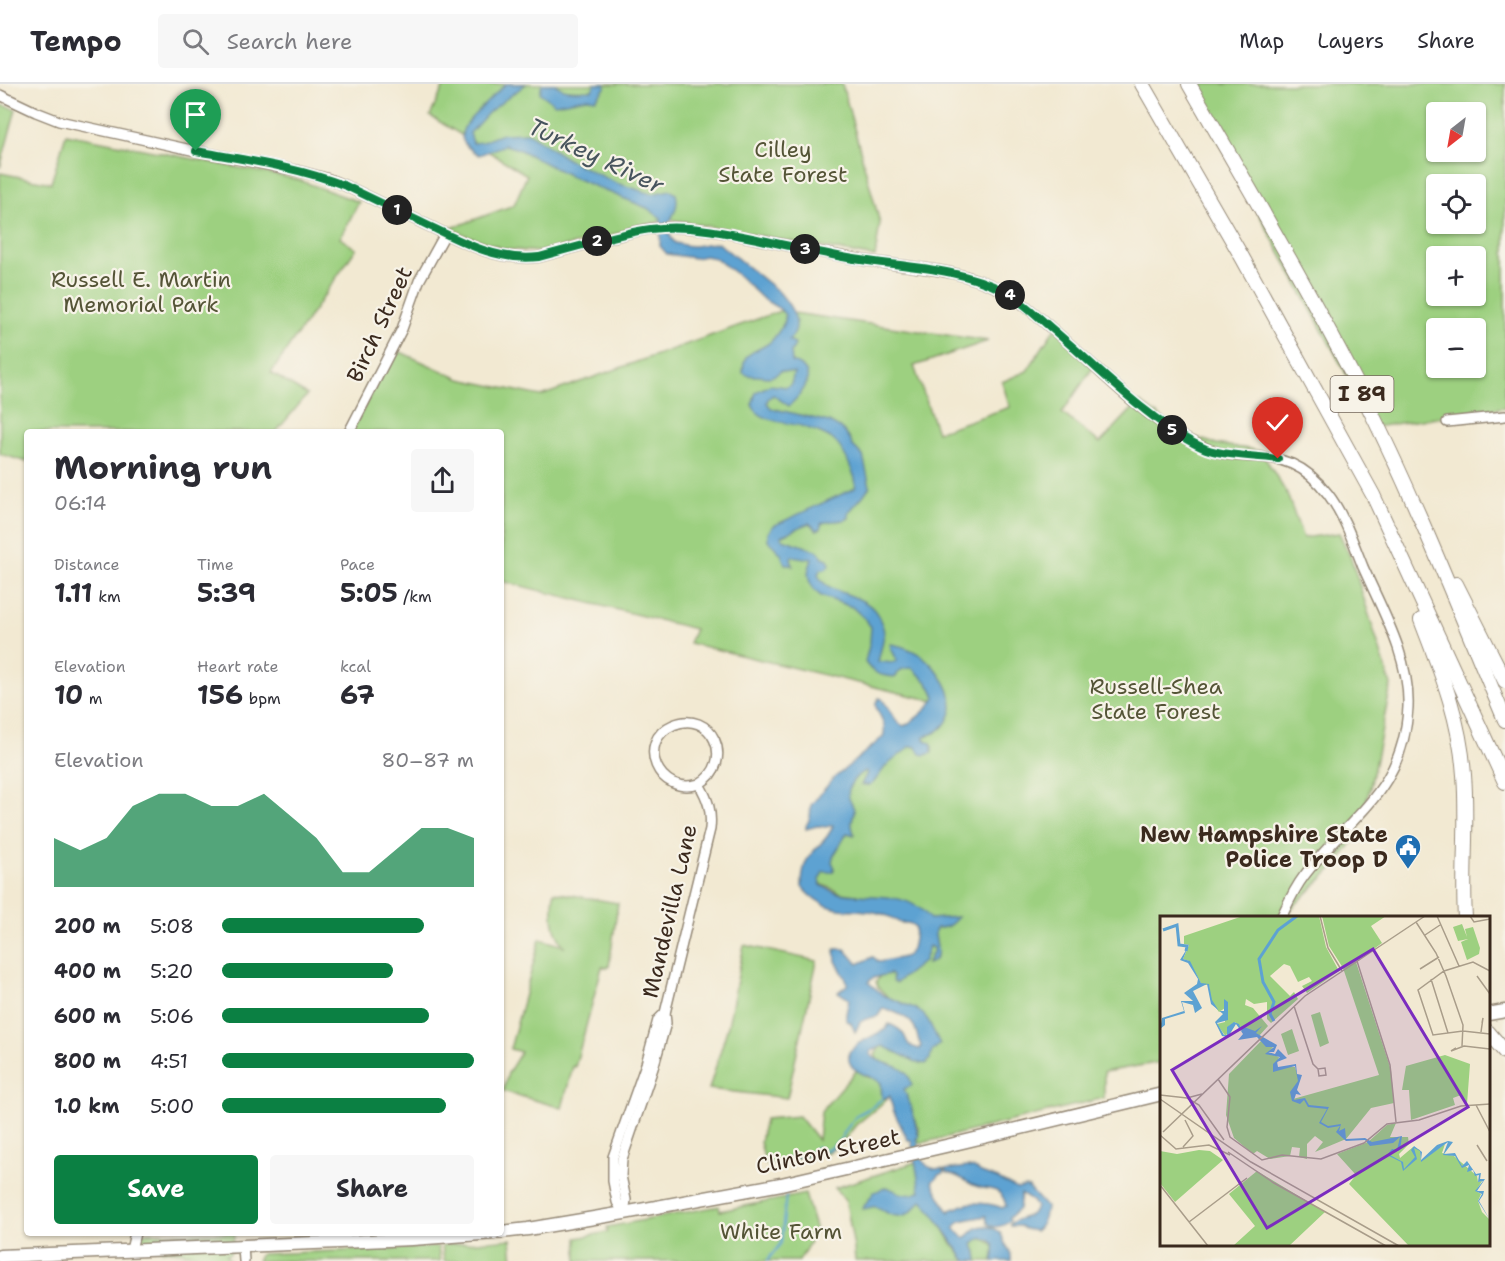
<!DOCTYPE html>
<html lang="en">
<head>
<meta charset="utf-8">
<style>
  body { margin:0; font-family:"Shantell Sans",sans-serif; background:#f7f7f7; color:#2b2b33; height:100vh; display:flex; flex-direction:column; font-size:22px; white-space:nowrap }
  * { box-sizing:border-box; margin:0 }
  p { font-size:20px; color:#7c7c81 }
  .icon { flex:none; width:33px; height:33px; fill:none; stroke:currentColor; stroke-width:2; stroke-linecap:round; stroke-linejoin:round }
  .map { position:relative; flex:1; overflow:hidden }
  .panel { position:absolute; left:24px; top:345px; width:480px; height:807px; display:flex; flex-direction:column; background:#fff; border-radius:6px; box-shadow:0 2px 4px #0004 }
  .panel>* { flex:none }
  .needle { width:39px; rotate:211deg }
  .fabs { position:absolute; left:1426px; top:18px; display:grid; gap:12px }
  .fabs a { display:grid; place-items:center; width:60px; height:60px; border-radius:6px; background:#fff; box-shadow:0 2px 4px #0004; font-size:30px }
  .pin { position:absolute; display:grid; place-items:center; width:51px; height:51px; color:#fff; margin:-62px -26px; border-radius:50% 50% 50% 0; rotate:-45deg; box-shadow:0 0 6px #0007 }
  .pin .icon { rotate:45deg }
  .km { position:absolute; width:30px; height:30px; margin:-15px; border-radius:50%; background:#222; color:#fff; font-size:16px; line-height:30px; text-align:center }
  .round { display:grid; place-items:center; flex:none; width:63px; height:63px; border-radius:6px; background:#f7f7f7 }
  .head { display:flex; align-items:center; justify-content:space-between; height:102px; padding:0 30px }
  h1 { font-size:33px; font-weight:700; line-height:45px }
  .stats { display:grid; grid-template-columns:repeat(3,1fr); gap:9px; height:102px; padding:6px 30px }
  .stats div { display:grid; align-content:center }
  .stats b { font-size:26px; font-weight:700 }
  .stats small { font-size:16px; font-weight:400 }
  .stats p { font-size:16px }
  .chart { height:168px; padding:12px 30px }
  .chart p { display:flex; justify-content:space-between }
  .chart svg { width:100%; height:108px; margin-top:6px; fill:#0b8043; opacity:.7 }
  .action { display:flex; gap:12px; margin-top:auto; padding:12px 30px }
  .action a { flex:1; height:69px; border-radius:6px; background:#0b8043; color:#fff; font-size:24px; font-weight:700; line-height:69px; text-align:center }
  .action a+a { background:#f7f7f7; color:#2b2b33 }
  ul { padding:0 30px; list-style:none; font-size:20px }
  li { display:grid; grid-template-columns:96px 72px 1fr; align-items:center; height:45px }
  li i { height:15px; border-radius:8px; background:#0b8043 }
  header { display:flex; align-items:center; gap:36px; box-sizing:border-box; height:84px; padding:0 30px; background:#fff; border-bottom:2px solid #e1e1e2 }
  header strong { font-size:28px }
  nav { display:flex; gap:33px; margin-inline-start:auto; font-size:21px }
  .search { width:420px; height:54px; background:#f7f7f7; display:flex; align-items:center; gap:15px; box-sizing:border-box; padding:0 21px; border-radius:6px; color:#7c7c81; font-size:22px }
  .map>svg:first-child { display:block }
</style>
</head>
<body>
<header>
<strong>Tempo</strong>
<div class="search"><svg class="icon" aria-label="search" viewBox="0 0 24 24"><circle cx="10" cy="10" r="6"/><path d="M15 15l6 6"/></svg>Search here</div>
<nav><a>Map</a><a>Layers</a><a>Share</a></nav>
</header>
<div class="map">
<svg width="1505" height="1177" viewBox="0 0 1505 1177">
  <rect width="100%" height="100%" fill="#f7f3e8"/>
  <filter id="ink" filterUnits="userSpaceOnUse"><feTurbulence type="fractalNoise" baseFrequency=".0167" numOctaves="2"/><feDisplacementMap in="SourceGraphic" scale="12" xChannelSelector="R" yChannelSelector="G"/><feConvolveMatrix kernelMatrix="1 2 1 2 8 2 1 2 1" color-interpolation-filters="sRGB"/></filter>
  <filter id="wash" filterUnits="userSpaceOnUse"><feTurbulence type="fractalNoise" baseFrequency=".008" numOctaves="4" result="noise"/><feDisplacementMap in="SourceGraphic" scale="24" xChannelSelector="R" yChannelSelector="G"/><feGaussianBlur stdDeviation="1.35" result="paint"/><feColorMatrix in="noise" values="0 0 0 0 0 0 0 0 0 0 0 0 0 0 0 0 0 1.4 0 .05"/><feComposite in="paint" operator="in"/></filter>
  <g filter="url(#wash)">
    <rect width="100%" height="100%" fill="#f2e9d2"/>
    <g fill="#9dd080" stroke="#6c7d4f" stroke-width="1.5" fill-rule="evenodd">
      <path d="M445,0H842L880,139L875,173L668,135L590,157L539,168L504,165L449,145L514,121L527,91L430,32Z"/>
      <path d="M1188,0H1505V323L1375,343ZM1437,28H1476V68H1437ZM1437,100H1476V140H1437ZM1437,172H1476V212H1437ZM1437,244H1476V284H1437Z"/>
      <path d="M0,21L16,25L0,84Z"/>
      <path d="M66,50L296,95L359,118L340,154L356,165L271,289L307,311L276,348H27V378L0,370V89L51,99Z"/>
      <path d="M780,227L988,257L914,282L937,348L1010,323L1002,298L1027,287L1055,244L1096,279L1062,329L1100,359L1139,318L1184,350L1216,360L1261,367L1287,410L1303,454L1339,449L1351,474L1391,601L1370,704L1355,755L1337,780L1291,825L1288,833L1162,834L1161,978L1104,988V1014L918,1060L919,1045L895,990L878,977L875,970L880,963L885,961L905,972L923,963L922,952L911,937L878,903L876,898L882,889L900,887L925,855L895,816L841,809L821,800L819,792L843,706L866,682L938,618L689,559L695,545L501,497V348H351L394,265L460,295L541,312Z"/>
      <path d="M554,808L618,819L609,883H602L575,983L573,982L562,1024L503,1007L508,989L521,968L510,965L540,855L564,862C551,846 552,827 554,808Z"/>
      <path d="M744,861L817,877L787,1014L709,1005L728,942Z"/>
      <path d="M857,986L868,993L878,995L881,999L882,1015L890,1012L879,1022L856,1041L841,1060L828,1068L766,1081L760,1058L765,1035L799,1032L818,1056L821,1027Z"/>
      <path d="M916,1078L923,1117L934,1129L952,1159L966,1177H855L854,1164L846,1118L835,1104Z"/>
      <path d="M805,1110L816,1147L799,1177H577V1154L608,1148L607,1143L719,1122L720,1127Z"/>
      <path d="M139,1149H235L230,1170L226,1171L230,1177H102L209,1172L136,1162Z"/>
      <path d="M980,1154C995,1158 996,1162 993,1177H978L977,1168L973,1160L976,1156Z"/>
      <path d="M511,1155L513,1177H444L442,1161Z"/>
      <path d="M438,1163L440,1177H257L261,1170Z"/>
    </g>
    <g fill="#5da2d2" stroke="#4c6678" stroke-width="1.5">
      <path d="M506,0H526L489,28L470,49L473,59L482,58L502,50L528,49L569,76L616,99L652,110L670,106L676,110C682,130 658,140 675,159C681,160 686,162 692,162C701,162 709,158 718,159L779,208C791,222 805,241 789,256L794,259L795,261L791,268L792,278C820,287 804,308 789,322L773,311L768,315L767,319L771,324L829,338L843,346L850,355L852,361L863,372L870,402L863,412L848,429L849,434C840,439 830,435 821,440V444L817,446L809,439L781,452L783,455L818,467L823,473L828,475L830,480L829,482L825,485H821L818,490C825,513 869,506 880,536C882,540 884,545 884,550C883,559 880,569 878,578C885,577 891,581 897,577C895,570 891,567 890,560C898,561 907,564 913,567C932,575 953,604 952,624C952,628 949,633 947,637C941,647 934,650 924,652V655L932,660V669L925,671L920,670L916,663L911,662L886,682L874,698L870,701H861L867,689L866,687C856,691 846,702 849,714C850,718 854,722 854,727C854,732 851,737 852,741C852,745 854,748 854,751L847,749L833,773L832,778L834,782V786L832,788H823L819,796L821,801C826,804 832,808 838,809C868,815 909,805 930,835L958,833C951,841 947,844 937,844L935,847C934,859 945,875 927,880L933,868V864L929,862L924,877L896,899L893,898L892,892L890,890C883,891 872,893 868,898L883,911L914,924L923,930L928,936L940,960L932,967L930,975L926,980L916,978L883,962L871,967L870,970C883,985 906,975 912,1001L904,1005L912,1026L919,1053L917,1054C920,1064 920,1081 932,1084C935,1085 939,1085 942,1085L944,1089L939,1091L932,1098L939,1111L949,1128L950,1126C956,1125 959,1122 964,1121C972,1117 994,1120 1002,1124L1006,1122C1001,1100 988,1108 973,1101C963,1096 958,1091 947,1089L944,1086L967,1083L974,1084L981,1089L998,1095L1017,1105L1025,1103L1029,1104L1046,1123C1045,1132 1043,1142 1035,1147L1025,1145L1020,1142H1010V1140C1019,1132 1032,1135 1036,1123L1032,1117L1021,1110L1019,1125L1009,1134L1010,1137C1002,1143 987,1148 986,1132L960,1137L958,1139L954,1144L964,1154C971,1152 972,1145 979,1143C986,1141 997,1144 1001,1150C1003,1153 1003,1157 1005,1159C1009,1166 1012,1169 1011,1177H993C994,1172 995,1166 994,1162C991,1152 978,1153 973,1160L977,1168L978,1177H966C951,1157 939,1135 922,1116H921C914,1128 903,1136 889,1130C885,1128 881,1124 876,1123C873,1122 866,1125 862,1125L874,1108L887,1103C898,1108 909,1115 920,1107C917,1090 915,1073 911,1056H908L893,1026L890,1012L882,1015L881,999C874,992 854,990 850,979C848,976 849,972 849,968L859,959L886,945L889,940C894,942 899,945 902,948C910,958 903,961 920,965L921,962C918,956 918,953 916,947C913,934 895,928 883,924L878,932C872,934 862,934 859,940C858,943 857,945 855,948L851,939L846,936V930L849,915L838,908L847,901V897L836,877L835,865H845L858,880L873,873L879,878C909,871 913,878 915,843C910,838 906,839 900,839C881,825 861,827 839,825C824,823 812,814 802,803C802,795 803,785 806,778C813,764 829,756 833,741L826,743L817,742L806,745V742L810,734L811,721L833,695L883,653C889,637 873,626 876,619C876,617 878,616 879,614L882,615L898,639L904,642C917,634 928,626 935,613C931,600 922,593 912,584C904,584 899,585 896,593C882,592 872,590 865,578L870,558L871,543L865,535L852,523L821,512L814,506L809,496L808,488L812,475L792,472L791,474L793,482L789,480H785L781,470L768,456V449L773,442L855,404C857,396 853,389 850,382C846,372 841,362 832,355C823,349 811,345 801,342C786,338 759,338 752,321L756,308L770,301L787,303L791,300L794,289L781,287C771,295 769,293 758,292C752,291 749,293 743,289C743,268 751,270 766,261C775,256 780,245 785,237V231L780,225L763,215L739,192L715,174L705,172L695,174L667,170L660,162L661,134L647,124L570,92L518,65L505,61L479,71C450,55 463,42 481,24C489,16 497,8 506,0Z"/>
      <path d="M542,0H555C564,9 580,6 592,6L595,0H606L605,4L596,15L587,14L555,20L540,9Z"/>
    </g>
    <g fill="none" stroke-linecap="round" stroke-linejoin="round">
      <g stroke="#5da2d2" stroke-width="2">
        <path d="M789,1079V1074C798,1073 811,1071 816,1063L826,1066L831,1064L841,1055L845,1047L857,1031L872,1023L883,1014"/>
        <path d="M767,1177L781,1159L786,1111"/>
      </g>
    </g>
  </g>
  <g filter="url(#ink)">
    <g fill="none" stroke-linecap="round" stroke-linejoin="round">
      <g stroke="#968a78" stroke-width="12">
        <g id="minor">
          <path d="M0,11L36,28L59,37L196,67L299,87L329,95L346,102C371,114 396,126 421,138C459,156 495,178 539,173C561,167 583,161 605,155C622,151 639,145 657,144C689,141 721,148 752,154C785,161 818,168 851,174C901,184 957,182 1003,207C1021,216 1036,231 1051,244C1094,280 1133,323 1181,352C1197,361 1214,369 1232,371C1252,374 1272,371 1292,380C1306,386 1318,397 1328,410C1344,431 1353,458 1363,483C1382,526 1410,574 1408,623C1404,708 1349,732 1304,792C1294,805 1288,819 1281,834"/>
          <path d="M1447,338L1505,332"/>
          <path d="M349,348L402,245L419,197L445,150"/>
          <path d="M624,1129L626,1116L621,1092L622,1075L653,984L666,939L665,929L710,745C712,727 708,715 699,700C658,713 635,657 673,641C711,624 737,678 699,700"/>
          <path d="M624,1129L617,1118L613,1097V1073L646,980L658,936L665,929"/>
          <path d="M243,1162L244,1177"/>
          <path d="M131,1166L135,1149"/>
        </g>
      </g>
      <g stroke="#968a78" stroke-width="15">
        <g id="major">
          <path d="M1488,930L1505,927"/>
          <path d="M501,1148L528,1145L624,1129L781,1100L950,1061L1162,1010"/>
          <path d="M0,1172L412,1155L494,1149"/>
        </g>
      </g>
      <g stroke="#968a78" stroke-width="16">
        <g id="highway">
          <path d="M1142,0L1242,173L1373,411L1505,698"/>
          <path d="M1189,0C1248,103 1309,205 1362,310C1416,416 1459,527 1505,636"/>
          <path d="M1456,500L1505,597"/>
          <path d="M1421,536C1441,588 1460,634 1464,691C1468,738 1462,786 1465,834"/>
          <path d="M1488,948L1505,968"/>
        </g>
      </g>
      <use href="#minor" stroke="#fff" stroke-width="9"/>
      <use href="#major" stroke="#fff" stroke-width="12"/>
      <use href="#highway" stroke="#fff" stroke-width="14"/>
    </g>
  </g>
  <g fill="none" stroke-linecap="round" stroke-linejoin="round" filter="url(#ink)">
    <g stroke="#fff" stroke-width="12">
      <path id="route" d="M196,67C246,76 298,83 346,102C371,114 396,126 421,138C459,156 495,178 539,173C561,167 583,161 605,155C623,150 642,145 662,144C692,142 722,148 752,154C786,161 820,169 854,175C903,183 958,183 1004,207C1021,216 1035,230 1050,243C1082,270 1112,300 1145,326C1164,341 1184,356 1206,365C1229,373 1254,371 1278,375"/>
    </g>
    <use href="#route" stroke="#0b8043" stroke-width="8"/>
  </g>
  <defs>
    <g id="civic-pin" transform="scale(1.35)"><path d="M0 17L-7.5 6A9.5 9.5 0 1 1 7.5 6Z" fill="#1f6fb2" stroke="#f7f3e8"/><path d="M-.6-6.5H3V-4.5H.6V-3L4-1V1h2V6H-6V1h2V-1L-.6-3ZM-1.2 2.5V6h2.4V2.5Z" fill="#fff"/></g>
  </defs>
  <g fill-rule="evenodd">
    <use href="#civic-pin" x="1408" y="763"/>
  </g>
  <g text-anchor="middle" stroke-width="4.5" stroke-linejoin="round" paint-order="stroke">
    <rect fill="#f7f3e8" stroke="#73665b" stroke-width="1.5" x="1330.5" y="292" width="63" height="36" rx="4.5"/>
    <g font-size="21" font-weight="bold" fill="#3b2a1e">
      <text x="1362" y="317">I 89</text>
    </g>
    <g font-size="22" fill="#545436" stroke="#f7f3e8">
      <text x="783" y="73">Cilley<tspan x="783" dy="25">State Forest</tspan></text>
      <text x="141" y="203">Russell E. Martin<tspan x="141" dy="25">Memorial Park</tspan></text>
      <text x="1156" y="610">Russell-Shea<tspan x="1156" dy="25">State Forest</tspan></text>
      <text x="781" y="1155">White Farm</text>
    </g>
    <g font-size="22" fill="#3b2a1e" stroke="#f7f3e8">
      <text transform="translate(379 240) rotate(-65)" y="8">Birch Street</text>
      <text transform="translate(669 827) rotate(-77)" y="8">Mandevilla Lane</text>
      <text transform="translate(828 1067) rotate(-12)" y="8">Clinton Street</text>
    </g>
    <g font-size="22" font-weight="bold" fill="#3b2a1e" stroke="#f7f3e8" text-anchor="end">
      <text x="1388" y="758">New Hampshire State<tspan x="1388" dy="25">Police Troop D</tspan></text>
    </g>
    <g font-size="24" font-style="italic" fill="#47545d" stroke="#f7f3e8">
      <text transform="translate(596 72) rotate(25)" y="8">Turkey River</text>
    </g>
  </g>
  <g transform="translate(1160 832)">
    <rect width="330" height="330" fill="#f2e9d2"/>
    <path d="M83,0H159L166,31L179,55L147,77L142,70L152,65L149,61L138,66L130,50L124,48L110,60L130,80L134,76L138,83L111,107L107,103V86L94,88L86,83L85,89L93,92L108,110L99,120L81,110L82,115L75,106L69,110L66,121L57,108L65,106V92L59,96L51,85L49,69H42L29,45L23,43L29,29L24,28V20ZM162,0H226L211,10L222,27L196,46L231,154L234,187L211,192L186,223L155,236L163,226L155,220L147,228V243L139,241L140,232L132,231L130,240L110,243L97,235L93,238L74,222L66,199L69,158L101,125L113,131L108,137L119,141L116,151H135L139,164L133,183L219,159L183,52L169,30ZM302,8L307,21L305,13L313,11L320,32L319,38L307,44L301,26L308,23L298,25L293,11ZM160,96L169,127L160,131L151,99ZM132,113L139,135L128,139L121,118ZM285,139L310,148L307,188L301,179L293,182L295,189L251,204L249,174H242L246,150ZM236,207L230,221H248L249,228L239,238L240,242L253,231L260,234L261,245L285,228L282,237L294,240L317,260L318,266L322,265L316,275L321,278L318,285L322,296L330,304V330H249L189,268L196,259L177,238L208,226L227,209ZM39,234L50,235L63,244L15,286L0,267V235L17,238ZM97,255L165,296L129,330H73L95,310L69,278Z" fill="#9dd080"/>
    <path d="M28,31L23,43L30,45L41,67L49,68L52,84L59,95H64V83L68,86V104L57,107L64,119H67V111L74,106L79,108L82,116L81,110L95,115L102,110L96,117L117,129L114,136H108L115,138L118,133L127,142L117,146L118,151L136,148L137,158L142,159L137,174L141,179L136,178L134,184L145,182L149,189L169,191L161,206L168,210L181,208L179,215L185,212L186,223L205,222L212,226L242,220L240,234L228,238L243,246L244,253L255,241L251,234L254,230L262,236L261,244L277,229L288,225L293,226L284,238L295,237L302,250L307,245L316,258L321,257L320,263H325L317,275H324L323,279L319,285L330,304L318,285L322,278L315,275L323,265L318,266L319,259L315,260L313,254L307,256L309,249L302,252L295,240L283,239L288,226L261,246L260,235L254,232L257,243L243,255L241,246L227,239L232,233L237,234L240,221L233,227L210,230L205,224L186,225L176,216L180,210L168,212L159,207L167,193L148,191L144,184L140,188L132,185L130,176L138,165L135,150L113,156V148L120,141L105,138L114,131H106L97,121L78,124L83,118L76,108L68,121L62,120L55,106L63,98L51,88L47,68L33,75L42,92L35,97L33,89L22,86L25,97L5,103V109L0,113L2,102L24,95L21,85H33L24,77L37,68L38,63L28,47L20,44Z" fill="#5da2d2"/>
    <path fill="none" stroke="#5da2d2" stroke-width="3" d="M3,14L17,9L19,29L27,30L26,35M114,105L110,98L114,86L103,66L99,43L118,14L137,0"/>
    <path fill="none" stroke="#a99d8a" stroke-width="1.5" d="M160,0L168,32L182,55M277,0L299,50M310,0L314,6L330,3M256,6L276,37L286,60L303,109L302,130M265,19L280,9M197,45L230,149L236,206M260,53L279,41M330,55L313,46L284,55L258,74L273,119L303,115L330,118M317,60L330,78M271,63L288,117M134,90L153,148L158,153L165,152L166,159L159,160L158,153M321,116L323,102L322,107M296,132L291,135L304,130L330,133M58,163L70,181L67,211L70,221L102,244L122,239L161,243L204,227L227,208L259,204L301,190L330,188M0,179L27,182L42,178M27,182L39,189L64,224M0,183L91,246L239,330M316,189L330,216M3,216L145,80L265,0M0,219L16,233L49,229L70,239M317,229L327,245M23,231L33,220L25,204M68,236L114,267L226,330M0,269L48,330M29,306L87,262"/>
    <path fill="#7b2cbf" fill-opacity="0.15" stroke="#7b2cbf" stroke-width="3" d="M213,33L308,191L107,312L12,154Z"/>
    <rect width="330" height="330" fill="none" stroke="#3b2a1e" stroke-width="3"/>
  </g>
</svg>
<div class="fabs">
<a><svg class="needle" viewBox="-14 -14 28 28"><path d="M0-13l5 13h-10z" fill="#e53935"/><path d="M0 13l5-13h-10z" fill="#7c7c81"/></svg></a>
<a><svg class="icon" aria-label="locate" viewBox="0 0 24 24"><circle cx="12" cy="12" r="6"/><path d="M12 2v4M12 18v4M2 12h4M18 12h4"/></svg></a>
<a>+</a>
<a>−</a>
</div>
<div class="pin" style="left:196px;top:67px;background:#1e9e55"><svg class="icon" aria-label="arrive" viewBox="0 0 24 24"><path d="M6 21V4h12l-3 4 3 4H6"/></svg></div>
<div class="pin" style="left:1278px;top:375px;background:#d93025"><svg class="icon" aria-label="check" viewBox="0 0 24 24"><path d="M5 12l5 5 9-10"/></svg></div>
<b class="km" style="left:397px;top:126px">1</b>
<b class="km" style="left:597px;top:157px">2</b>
<b class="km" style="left:805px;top:165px">3</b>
<b class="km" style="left:1010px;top:211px">4</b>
<b class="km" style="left:1172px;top:346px">5</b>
<section class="panel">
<div class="head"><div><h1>Morning run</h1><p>06:14</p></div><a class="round"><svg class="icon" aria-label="share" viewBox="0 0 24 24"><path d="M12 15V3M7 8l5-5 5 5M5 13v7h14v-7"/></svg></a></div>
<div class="stats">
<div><p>Distance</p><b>1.11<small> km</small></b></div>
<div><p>Time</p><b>5:39</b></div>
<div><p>Pace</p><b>5:05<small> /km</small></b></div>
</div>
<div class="stats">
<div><p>Elevation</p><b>10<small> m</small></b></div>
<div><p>Heart rate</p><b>156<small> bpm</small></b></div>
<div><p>kcal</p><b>67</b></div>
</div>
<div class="chart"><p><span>Elevation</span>80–87 m</p>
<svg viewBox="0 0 160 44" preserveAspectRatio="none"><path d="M0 44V24L10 29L20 24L30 11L40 6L50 6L60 11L70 11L80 6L90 15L100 24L110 38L120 38L130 29L140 20L150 20L160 24V44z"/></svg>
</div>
<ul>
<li><b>200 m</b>5:08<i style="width:80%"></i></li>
<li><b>400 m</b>5:20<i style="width:68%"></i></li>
<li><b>600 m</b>5:06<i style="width:82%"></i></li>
<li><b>800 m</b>4:51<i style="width:100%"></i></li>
<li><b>1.0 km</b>5:00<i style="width:89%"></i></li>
</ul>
<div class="action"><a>Save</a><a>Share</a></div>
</section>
</div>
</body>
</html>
